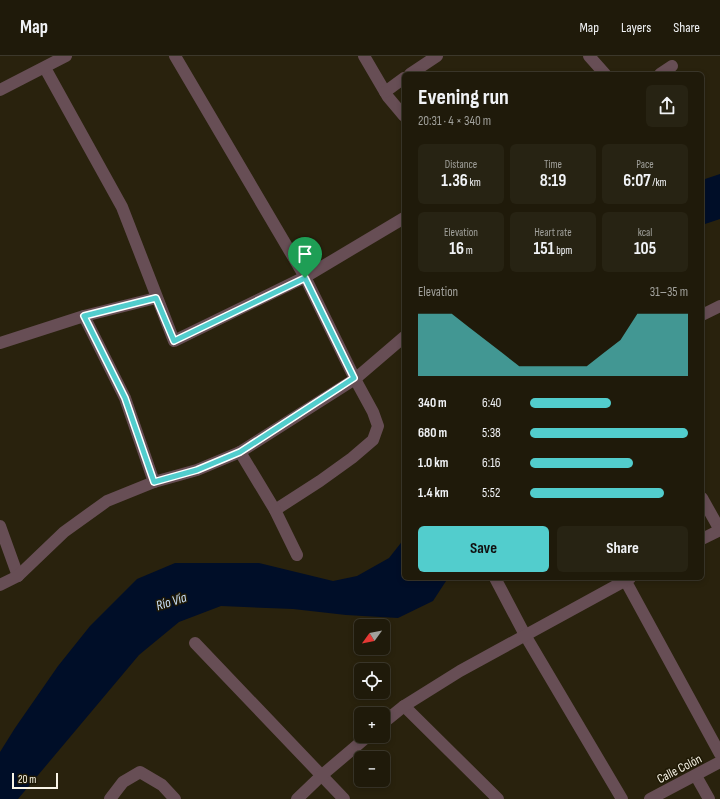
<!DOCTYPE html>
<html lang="en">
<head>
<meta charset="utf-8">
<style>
  body { margin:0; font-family:"Sofia Sans Condensed",sans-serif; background:#272313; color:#f1f3f6; height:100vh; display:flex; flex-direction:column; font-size:15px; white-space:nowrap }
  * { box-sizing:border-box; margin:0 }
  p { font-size:13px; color:#a1a19c }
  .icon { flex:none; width:22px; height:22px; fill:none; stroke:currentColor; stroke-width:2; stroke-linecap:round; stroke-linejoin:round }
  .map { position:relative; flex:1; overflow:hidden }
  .sheet { position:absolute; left:402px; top:16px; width:302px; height:508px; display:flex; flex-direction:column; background:#1f1a0a; border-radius:6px; box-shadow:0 2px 6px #0003,0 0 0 1px #3c382b }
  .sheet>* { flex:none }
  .needle { width:26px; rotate:237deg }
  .buttons { position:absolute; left:354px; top:563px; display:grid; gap:8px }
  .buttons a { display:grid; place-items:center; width:36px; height:36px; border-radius:6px; background:#1f1a0a; box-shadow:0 2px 6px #0003,0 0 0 1px #3c382b; font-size:20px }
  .scale { position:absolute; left:12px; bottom:10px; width:46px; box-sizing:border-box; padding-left:4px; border:2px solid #f8f4e7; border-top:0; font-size:11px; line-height:14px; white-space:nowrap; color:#f8f4e7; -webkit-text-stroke:3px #1f1905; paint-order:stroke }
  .pin { position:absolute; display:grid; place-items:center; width:34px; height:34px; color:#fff; margin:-41px -17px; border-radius:50% 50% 50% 0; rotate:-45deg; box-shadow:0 0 4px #0007 }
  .pin .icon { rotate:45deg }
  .round { display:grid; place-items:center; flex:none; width:42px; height:42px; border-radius:6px; background:#272313 }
  .overview { display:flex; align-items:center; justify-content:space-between; height:68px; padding:0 16px }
  h1 { font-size:22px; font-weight:700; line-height:30px }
  .figures { display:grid; grid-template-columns:repeat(3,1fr); gap:6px; height:68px; padding:4px 16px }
  .figures div { display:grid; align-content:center; border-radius:6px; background:#272313; text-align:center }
  .figures b { font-size:17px; font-weight:700 }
  .figures small { font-size:11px; font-weight:400 }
  .figures p { font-size:11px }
  .chart { height:112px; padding:8px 16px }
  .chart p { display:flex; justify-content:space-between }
  .chart svg { width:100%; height:72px; margin-top:4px; fill:#52cdcd; opacity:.7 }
  .action { display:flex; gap:8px; margin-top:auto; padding:8px 16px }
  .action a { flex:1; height:46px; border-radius:6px; background:#52cdcd; color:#111; font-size:16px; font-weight:700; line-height:46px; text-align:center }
  .action a+a { background:#272313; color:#f1f3f6 }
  ul { padding:0 16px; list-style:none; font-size:13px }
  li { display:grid; grid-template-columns:64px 48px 1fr; align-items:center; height:30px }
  li i { height:10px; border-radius:5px; background:#52cdcd }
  header { display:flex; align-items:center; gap:24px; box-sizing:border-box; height:56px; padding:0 20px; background:#1f1a0a; border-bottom:1px solid #3c382b }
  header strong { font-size:19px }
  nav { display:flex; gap:22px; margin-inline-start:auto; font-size:14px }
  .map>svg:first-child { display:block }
</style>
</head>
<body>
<header>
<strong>Map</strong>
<nav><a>Map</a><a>Layers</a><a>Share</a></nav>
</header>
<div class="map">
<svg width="720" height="743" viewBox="0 0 720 743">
  <rect width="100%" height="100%" fill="#29220d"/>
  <g fill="#000e28">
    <path d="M720,118V163L702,169V124Z"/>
    <path d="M404,483V522H448L433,545L398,562L346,559L293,553L221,550L179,566L139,599L18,743H0V696L15,672L58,610L90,570L137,523L175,507H259L333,525L357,520L389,502Z"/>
  </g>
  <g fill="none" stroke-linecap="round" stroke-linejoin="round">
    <g stroke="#674e55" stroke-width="12">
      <path d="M175,0L305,221L355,323L373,356L378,370L373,384L352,402L320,425L275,454"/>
      <path d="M364,0L388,41L404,60"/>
      <path d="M589,0L605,18"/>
      <path d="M45,12L122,151L174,285L305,221L404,162"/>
      <path d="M410,18L437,0"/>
      <path d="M660,18L672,10"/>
      <path d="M0,34L66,0"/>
      <path d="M385,36L404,22"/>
      <path d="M702,259L720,250"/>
      <path d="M84,260L125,342L154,426"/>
      <path d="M0,287L84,260L156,242"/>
      <path d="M240,396L275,454L297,499"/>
      <path d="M702,442L720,474"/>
      <path d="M0,470L18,520"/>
      <path d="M702,483L720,474"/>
      <path d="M495,522L525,579L622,743"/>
      <path d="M624,522L720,698"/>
      <path d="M0,529L18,520L64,476L107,445L154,426L197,414L240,396L355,323L404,281"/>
      <path d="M195,587L344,743"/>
      <path d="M404,650L498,743"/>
      <path d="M383,667L404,650L460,615L630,522"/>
      <path d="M696,720L709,743"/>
      <path d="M110,743L123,726L140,716L162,729L175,743"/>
      <path d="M297,743L321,720L368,680"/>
      <path d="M650,743L720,706"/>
    </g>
  </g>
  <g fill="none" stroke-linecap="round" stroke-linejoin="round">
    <g stroke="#fff" stroke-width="8">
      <path id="route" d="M305,222L354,322L240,396L197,414L154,426L125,342L84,260L156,242L174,285Z"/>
    </g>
    <use href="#route" stroke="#52cdcd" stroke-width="5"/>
  </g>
  <g text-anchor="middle" stroke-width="3" stroke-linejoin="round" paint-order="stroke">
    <g font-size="13" fill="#f8f4e7" stroke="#1f1905">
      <text transform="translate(679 712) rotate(-27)" y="5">Calle Colón</text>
    </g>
    <g font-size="14" font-style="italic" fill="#cae0fa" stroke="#1f1905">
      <text transform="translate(171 545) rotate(-18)" y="5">Río Vía</text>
    </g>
  </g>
</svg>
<div class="buttons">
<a><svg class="needle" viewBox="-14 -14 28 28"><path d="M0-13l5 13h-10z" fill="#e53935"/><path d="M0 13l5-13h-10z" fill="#a1a19c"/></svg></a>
<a><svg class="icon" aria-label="locate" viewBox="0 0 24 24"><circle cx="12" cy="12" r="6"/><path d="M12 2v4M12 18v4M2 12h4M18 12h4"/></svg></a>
<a>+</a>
<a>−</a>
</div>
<div class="scale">20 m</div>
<div class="pin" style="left:305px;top:222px;background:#1e9e55"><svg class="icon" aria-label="arrive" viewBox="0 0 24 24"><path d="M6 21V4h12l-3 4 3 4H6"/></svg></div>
<section class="sheet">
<div class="overview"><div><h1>Evening run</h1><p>20:31 · 4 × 340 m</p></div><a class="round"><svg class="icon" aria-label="share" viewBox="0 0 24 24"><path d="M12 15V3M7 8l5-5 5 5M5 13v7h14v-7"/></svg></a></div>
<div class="figures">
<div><p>Distance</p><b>1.36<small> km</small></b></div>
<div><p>Time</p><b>8:19</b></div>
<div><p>Pace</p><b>6:07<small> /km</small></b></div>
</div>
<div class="figures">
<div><p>Elevation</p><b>16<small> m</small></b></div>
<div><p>Heart rate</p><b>151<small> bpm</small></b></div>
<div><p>kcal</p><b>105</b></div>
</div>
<div class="chart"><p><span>Elevation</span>31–35 m</p>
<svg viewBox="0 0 160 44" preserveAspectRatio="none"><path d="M0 44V6L10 6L20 6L30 14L40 22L50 30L60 38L70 38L80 38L90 38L100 38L110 30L120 22L130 6L140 6L150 6L160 6V44z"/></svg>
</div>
<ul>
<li><b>340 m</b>6:40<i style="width:51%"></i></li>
<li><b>680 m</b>5:38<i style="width:100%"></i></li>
<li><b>1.0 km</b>6:16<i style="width:65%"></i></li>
<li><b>1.4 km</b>5:52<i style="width:85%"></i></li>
</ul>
<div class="action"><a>Save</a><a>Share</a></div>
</section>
</div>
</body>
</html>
